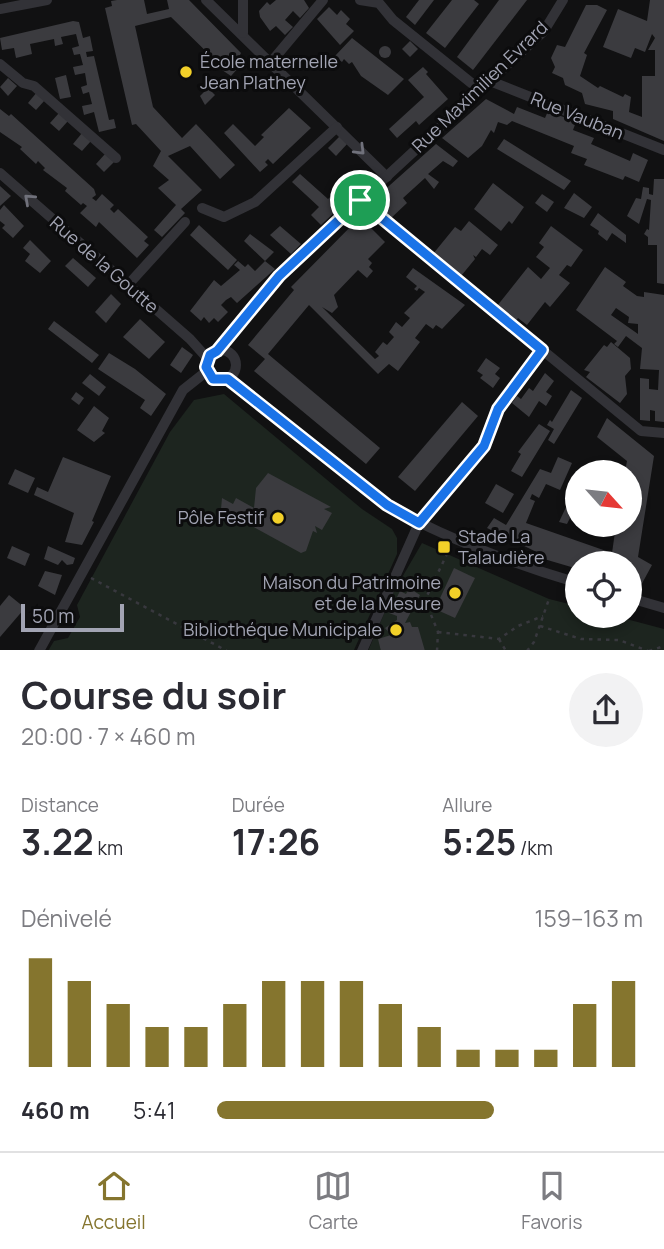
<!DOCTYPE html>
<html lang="fr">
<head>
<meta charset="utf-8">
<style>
  body { margin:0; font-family:Manrope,sans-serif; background:#f2f2f3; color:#2b2b33; height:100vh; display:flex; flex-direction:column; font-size:26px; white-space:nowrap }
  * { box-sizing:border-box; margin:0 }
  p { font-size:23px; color:#7c7c81 }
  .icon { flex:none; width:38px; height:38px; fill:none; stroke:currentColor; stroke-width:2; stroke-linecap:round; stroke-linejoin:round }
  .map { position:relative; height:650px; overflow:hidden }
  .drawer { display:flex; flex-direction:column; background:#fff; flex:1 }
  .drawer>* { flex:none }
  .needle { width:46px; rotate:117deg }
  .fabs { position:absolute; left:565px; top:460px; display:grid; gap:14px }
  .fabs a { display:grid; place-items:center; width:77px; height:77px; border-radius:50%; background:#fff; box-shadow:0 4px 10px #0003; font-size:35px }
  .scale { position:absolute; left:21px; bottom:18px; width:103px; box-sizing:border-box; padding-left:7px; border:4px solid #a2a4b3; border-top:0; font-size:19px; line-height:24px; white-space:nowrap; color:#a2a4b3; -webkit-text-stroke:5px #0c0c0d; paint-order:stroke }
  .pin { position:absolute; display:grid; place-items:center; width:60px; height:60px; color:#fff; margin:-30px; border:4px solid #fff; border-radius:50%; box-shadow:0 2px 7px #0007 }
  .round { display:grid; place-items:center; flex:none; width:74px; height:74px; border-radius:37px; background:#f2f2f3 }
  .summary { display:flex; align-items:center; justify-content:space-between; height:119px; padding:0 21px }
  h1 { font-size:38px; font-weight:700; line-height:52px }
  .figures { display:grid; grid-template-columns:repeat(3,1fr); gap:10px; height:119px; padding:7px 21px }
  .figures div { display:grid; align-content:center }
  .figures b { font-size:35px; font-weight:700 }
  .figures small { font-size:19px; font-weight:400 }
  .figures p { font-size:19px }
  .chart { height:196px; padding:14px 21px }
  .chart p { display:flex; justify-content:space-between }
  .chart svg { width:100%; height:126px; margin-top:7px; stroke:#85752e; stroke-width:6 }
  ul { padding:0 21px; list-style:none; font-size:23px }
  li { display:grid; grid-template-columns:112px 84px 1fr; align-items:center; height:52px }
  li i { height:18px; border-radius:9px; background:#85752e }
  .tabs { display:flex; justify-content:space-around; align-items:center; height:98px; border-top:2px solid #e1e1e2; background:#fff; font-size:19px; color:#7c7c81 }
  .tabs a { display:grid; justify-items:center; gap:4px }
  .tabs .on { color:#85752e }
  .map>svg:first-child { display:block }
</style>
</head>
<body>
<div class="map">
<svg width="664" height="651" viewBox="0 0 664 651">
  <rect width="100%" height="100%" fill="#111112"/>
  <g fill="#1d251f">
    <path d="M224,394L362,509L392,529L397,538V554L354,650L48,651L54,641L68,638L80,617L77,605L170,432L194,400Z"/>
    <path d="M422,543L549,599L577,606L578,616H615L664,629V650L368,651L393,593Z"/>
  </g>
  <g fill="#3b3b3f" fill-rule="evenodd">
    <path d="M144,0L147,14L169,9L167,0H189L241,53L236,63L240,66L231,76L219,68L220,65L171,17L135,26L153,107L182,138L196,124L235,165L220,179L190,146L168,156L202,190L181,209L185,213L162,237L154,230L176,205L158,188L169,180L153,166L161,151L136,124L132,125L105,8L112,6L111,1L117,0Z"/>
    <path d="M276,0H304L309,8L300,18L293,11L285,20L293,27L285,35L276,26L270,31L260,17L259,11L267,2L270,5Z"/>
    <path d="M419,0H434L415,25L406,17Z"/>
    <path d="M452,0H474L479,4L445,48L426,33Z"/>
    <path d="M499,0H527L473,70L457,57Z"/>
    <path d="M650,0H664V141L613,119V111L585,104L582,93L565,85L563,78L552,73L555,67L551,58L557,45L565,47L586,5H597L607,10L584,53L587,55L580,76L598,88L600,86L623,97L625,94L631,97L629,112L642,117V76H655V50H648L655,38L652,34L645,52L635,48L631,58L603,47L618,9L647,21Z"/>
    <path d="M329,7L337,15L341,10L350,19L346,24L354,31L340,45L317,19Z"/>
    <path d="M73,21L79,22L83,38L90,36L93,51L86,52L87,57L94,56L109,120L114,119L116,128L99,132L94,112L84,115L82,106L92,104L89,92L83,94L81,87L87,85L85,73L75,75L73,67L83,65L80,54L74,55L72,48L79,46L76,34L61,37L63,44L55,46L54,39L30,44L32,54L16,58L14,48L2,50L0,38Z"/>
    <path d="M352,38L404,79L388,95L361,76L352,62L349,64L344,59L342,62L335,56Z"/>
    <path d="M410,41L418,49L410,57L402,49Z"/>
    <circle cx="385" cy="52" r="6"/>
    <path d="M423,67L428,72L426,74L448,99L419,125L416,121L397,138L389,129L424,97L408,80Z"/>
    <path d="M66,75L71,97L60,99L55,78Z"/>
    <path d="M8,78L17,86L8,96L0,87Z"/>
    <path d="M208,88L215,95L205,105L200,96Z"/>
    <path d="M37,92L45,100L36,110L28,103Z"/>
    <path d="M486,99L514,114L517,107L545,118L548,111L576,122L573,130L594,138L591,144L630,161L633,153L648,160L639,182L625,176L623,180L584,165L587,159L571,153L574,146L512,121L507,125L498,122L494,133L491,130L482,146L468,158L442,138Z"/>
    <path d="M289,108L311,128L273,164L268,159L265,162L268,165L260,172L224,133L233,124L255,146L264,137L261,135Z"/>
    <path d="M0,109L9,116L11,114L94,189L96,195L92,198L96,201L102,194L114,205L110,209L114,213L118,209L148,237L144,241L149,245L137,258L99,222L96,227L80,213L87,206L83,203L81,205L65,191L67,188L43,170L45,168L38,161L36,164L20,149L22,147L0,132Z"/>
    <path d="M59,113L68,121L59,131L50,123Z"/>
    <path d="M82,133L91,141L82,151L73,144Z"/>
    <path d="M340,136L348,143L336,156L328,148Z"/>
    <path d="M504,139L571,181L564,190L497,149Z"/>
    <path d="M436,144L458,161L453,167L443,161L428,174L439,182L434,189L425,178L403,198L407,203L389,220L371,202Z"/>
    <path d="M105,154L114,162L104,172L96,164Z"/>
    <path d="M300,174L328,199L346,183L355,193L321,225L311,215L319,207L292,182Z"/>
    <path d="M654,179H664V284L657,283V245H648V237L644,234L647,229L649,230L651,200L647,199L639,224L627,216L636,198L641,199L643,187L649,188V194L653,195Z"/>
    <path d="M493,183L524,207L512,224L509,221L501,231L474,209Z"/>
    <path d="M0,186L11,196L0,206Z"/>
    <path d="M574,193L592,207L584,218L564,208Z"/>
    <path d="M542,194L554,202L547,212L535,203Z"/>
    <path d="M4,205L24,226L13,238L2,228L5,225L0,221V210Z"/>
    <path d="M598,213L626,235V243L612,233L607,241L598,234L599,231L590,225Z"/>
    <path d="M360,217L385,242L368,259L372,263L369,267L373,271L367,278L358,270L334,295L338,307L332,313L322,307L375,359L379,356L375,352L383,342L387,345L394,337L389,332L396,322L402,327L410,318L404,313L425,292L419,288L417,291L414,289L417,286L406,277L413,268L465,305L442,329L436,325L433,329L426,324L415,338L420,342L398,371L389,364L378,374L309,305L268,354L380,448L366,464L254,371L265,359L248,345L294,290L291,287Z"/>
    <path d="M469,221L498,245L490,255L482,249L476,257L473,255L475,259L461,276L433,254L455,227L461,231Z"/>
    <path d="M199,225L237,260L228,270L190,235Z"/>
    <path d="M280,226L301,244L291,254L270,235Z"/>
    <path d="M551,226L583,250L571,267L567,265L559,275L570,283L550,307L545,302L527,325L518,318L516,321L497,306L528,267L541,279L550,268L536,257L544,247L539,243Z"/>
    <path d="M250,234L274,252L265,261L275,269L237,303L231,297L226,300L221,305L228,312L218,322L214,318L209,323L204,317L201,321L190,311L214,280L221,286L240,270L234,265L238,261L245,267L248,264L255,271L265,261L244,241Z"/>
    <path d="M30,240L51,261L40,273L25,261L30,254L23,248Z"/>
    <path d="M73,258L96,278L88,287L65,266Z"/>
    <path d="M605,267L626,282L623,286L637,296L644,297V292L664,295V422L655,421V411L650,410V421L640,420V378L649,379V389L658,390L659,370L640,369L642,348L626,336L618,347L614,344L617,341L576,310ZM616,308L629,317L628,323L638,324V334L611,315Z"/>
    <path d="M111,294L121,304L106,323L95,312Z"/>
    <path d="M140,319L165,342L149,359L123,337Z"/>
    <path d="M54,321L99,355L92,363L48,329Z"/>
    <path d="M611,342L630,358L631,369L625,376L627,394L620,403L586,377L590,372L584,370L604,345L607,347Z"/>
    <path d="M182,347L193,355L181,373L170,365Z"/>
    <path d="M109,353L135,369L166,394L151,416L140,408L145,400L98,369Z"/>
    <path d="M486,358L500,368L495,374L500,378L493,388L480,378L483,375L477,371Z"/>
    <path d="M545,373L554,381L546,392L552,396L546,406L539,401L529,417L512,403L517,396L521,399L529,388L533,391Z"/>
    <path d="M90,374L106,387L99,396L82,383Z"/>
    <path d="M571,390L582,398L554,444L548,440L554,429L547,425L550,420L552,422Z"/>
    <path d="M76,392L84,398L79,405L71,399Z"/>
    <path d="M462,402L478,416L415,491L398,477Z"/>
    <path d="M94,406L109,418L102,431L105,433L94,442L77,430Z"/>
    <path d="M607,418L654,456L638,557L652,565L639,589L630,586V564H578V569L544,559L545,556L487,528L494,518L506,525L540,469L551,473L558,457L572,463L560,490L546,484L539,498L532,494L530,499L535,501L526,523L612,553L616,525H630V472H625L627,461L597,437Z"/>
    <path d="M539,424L550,431L522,477L511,471L521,454L518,452Z"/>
    <path d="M63,457L111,476L92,521L94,522L82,545L65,542L74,513L34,495L37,487L48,492Z"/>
    <path d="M15,469L35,478L28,493L8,484Z"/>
    <path d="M268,473L331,507L324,509L332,513L322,530L315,526L317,533L313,531L306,551L301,553L221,509L222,498L233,504L236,498L254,508L256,488Z"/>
    <path d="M496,484L514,494L503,513L485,503Z"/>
    <path d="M574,490L578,491V502L567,524L559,522Z"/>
    <path d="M12,546L30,554L25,566L7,558Z"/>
    <path d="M48,546L75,558L73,564L67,565L62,560L58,565L44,559Z"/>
    <path d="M454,568L475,578L455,618L435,609Z"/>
    <path d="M45,571L62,575L55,595L38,586Z"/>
    <path d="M409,588L420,595L405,623L410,622L412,627H418L425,651H381L378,639L391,635L385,628L397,620V616L389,613L400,591L406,594Z"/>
    <path d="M9,595L25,608L0,637V606Z"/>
  </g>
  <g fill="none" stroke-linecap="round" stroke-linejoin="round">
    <g stroke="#38383e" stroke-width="2.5" stroke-dasharray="3.5 5" stroke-linecap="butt">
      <path d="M91,578L227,651"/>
      <path d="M540,626L581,639L619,640L648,651"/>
      <path d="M438,632L499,639L518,626L543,616"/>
      <path d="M499,639L506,651"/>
      <path d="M437,651L438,632L425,600L447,554"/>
      <path d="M527,651L534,642L549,599"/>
      <path d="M649,651L664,646"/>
    </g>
    <g stroke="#323237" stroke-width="10">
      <path d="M206,0L387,177"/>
      <path d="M360,0L379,3L393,20L480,90"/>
      <path d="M0,9L47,0"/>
      <path d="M243,33V0"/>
      <path d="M272,61L323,0"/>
      <path d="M0,64L23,83L34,86L116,158"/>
      <path d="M490,81L664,150"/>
      <path d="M0,173L190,339L207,358"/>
      <path d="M360,200L641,431L664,433"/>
      <path d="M202,208L224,217L255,202L337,127"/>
      <path d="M127,286L185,222"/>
      <path d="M217,350L230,332L279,276L544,31L563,0"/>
      <circle cx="221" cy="365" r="15"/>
      <path d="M228,379L387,505C442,537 516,565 578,583"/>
      <path d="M630,598L664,608"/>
      <path d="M39,651L183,390L207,371"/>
      <path d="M362,651L419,523L484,446L498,409L543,350"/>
    </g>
  </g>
  <defs><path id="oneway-chevron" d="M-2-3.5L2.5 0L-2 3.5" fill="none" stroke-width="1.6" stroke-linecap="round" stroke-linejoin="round" transform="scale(1.75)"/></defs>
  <g stroke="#70717b">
    <use href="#oneway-chevron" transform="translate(360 150) rotate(45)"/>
    <use href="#oneway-chevron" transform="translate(29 199) rotate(-138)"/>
  </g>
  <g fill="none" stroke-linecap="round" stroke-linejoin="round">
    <g stroke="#fff" stroke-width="14">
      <path id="route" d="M360,200L542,350L498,409L484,446L419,523L387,505L228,379H213L206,367L210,355L217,351L279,276Z"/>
    </g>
    <use href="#route" stroke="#1a73e8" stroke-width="9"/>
  </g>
  <g fill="#f2d029" stroke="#0c0c0d" stroke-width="2.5">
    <circle cx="186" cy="72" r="7"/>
    <circle cx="278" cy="518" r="7"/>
    <rect x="437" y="540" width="14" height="14" rx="3.5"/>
    <circle cx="455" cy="593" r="7"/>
    <circle cx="396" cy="630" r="7"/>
  </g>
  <g text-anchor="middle" stroke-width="6" stroke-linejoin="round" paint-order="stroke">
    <g font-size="18" fill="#a2a4b3" stroke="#0c0c0d" text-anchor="end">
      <text x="200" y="68" text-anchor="start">École maternelle<tspan x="200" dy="21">Jean Plathey</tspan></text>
      <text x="264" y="524">Pôle Festif</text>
      <text x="458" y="543" text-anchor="start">Stade La<tspan x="458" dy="21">Talaudière</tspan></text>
      <text x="441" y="589">Maison du Patrimoine<tspan x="441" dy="21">et de la Mesure</tspan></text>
      <text x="382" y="636">Bibliothéque Municipale</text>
    </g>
    <g font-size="18" fill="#a2a4b3" stroke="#0c0c0d">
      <text transform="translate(480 87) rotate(-44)" y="6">Rue Maximilien Evrard</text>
      <text transform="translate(577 116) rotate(22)" y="6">Rue Vauban</text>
      <text transform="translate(104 265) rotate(41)" y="6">Rue de la Goutte</text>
    </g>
  </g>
</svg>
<div class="fabs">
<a><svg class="needle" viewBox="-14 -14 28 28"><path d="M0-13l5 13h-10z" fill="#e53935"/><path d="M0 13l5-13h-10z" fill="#7c7c81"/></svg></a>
<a><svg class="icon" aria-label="locate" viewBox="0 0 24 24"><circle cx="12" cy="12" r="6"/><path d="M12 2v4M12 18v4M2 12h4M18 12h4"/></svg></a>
</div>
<div class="scale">50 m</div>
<div class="pin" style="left:360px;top:200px;background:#1e9e55"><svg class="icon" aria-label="arrive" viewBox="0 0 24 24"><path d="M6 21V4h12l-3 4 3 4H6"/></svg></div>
</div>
<section class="drawer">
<div class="summary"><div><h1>Course du soir</h1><p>20:00 · 7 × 460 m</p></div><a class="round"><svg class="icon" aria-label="share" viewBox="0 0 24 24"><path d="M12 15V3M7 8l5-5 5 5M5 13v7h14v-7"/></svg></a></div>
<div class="figures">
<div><p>Distance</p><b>3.22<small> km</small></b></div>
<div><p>Durée</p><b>17:26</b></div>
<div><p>Allure</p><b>5:25<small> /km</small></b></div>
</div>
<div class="chart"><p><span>Dénivelé</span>159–163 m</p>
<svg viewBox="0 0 160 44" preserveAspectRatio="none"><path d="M5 44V6M15 44V14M25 44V22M35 44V30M45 44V30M55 44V22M65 44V14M75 44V14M85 44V14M95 44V22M105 44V30M115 44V38M125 44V38M135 44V38M145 44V22M155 44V14"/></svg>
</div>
<ul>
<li><b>460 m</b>5:41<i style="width:65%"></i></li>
</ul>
</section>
<nav class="tabs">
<a class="on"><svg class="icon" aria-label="home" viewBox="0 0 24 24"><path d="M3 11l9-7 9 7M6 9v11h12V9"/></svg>Accueil</a>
<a><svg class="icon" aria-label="map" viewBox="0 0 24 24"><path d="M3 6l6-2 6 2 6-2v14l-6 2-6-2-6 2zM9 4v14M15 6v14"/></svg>Carte</a>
<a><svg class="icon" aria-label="saved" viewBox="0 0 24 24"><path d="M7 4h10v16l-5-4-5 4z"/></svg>Favoris</a>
</nav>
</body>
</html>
